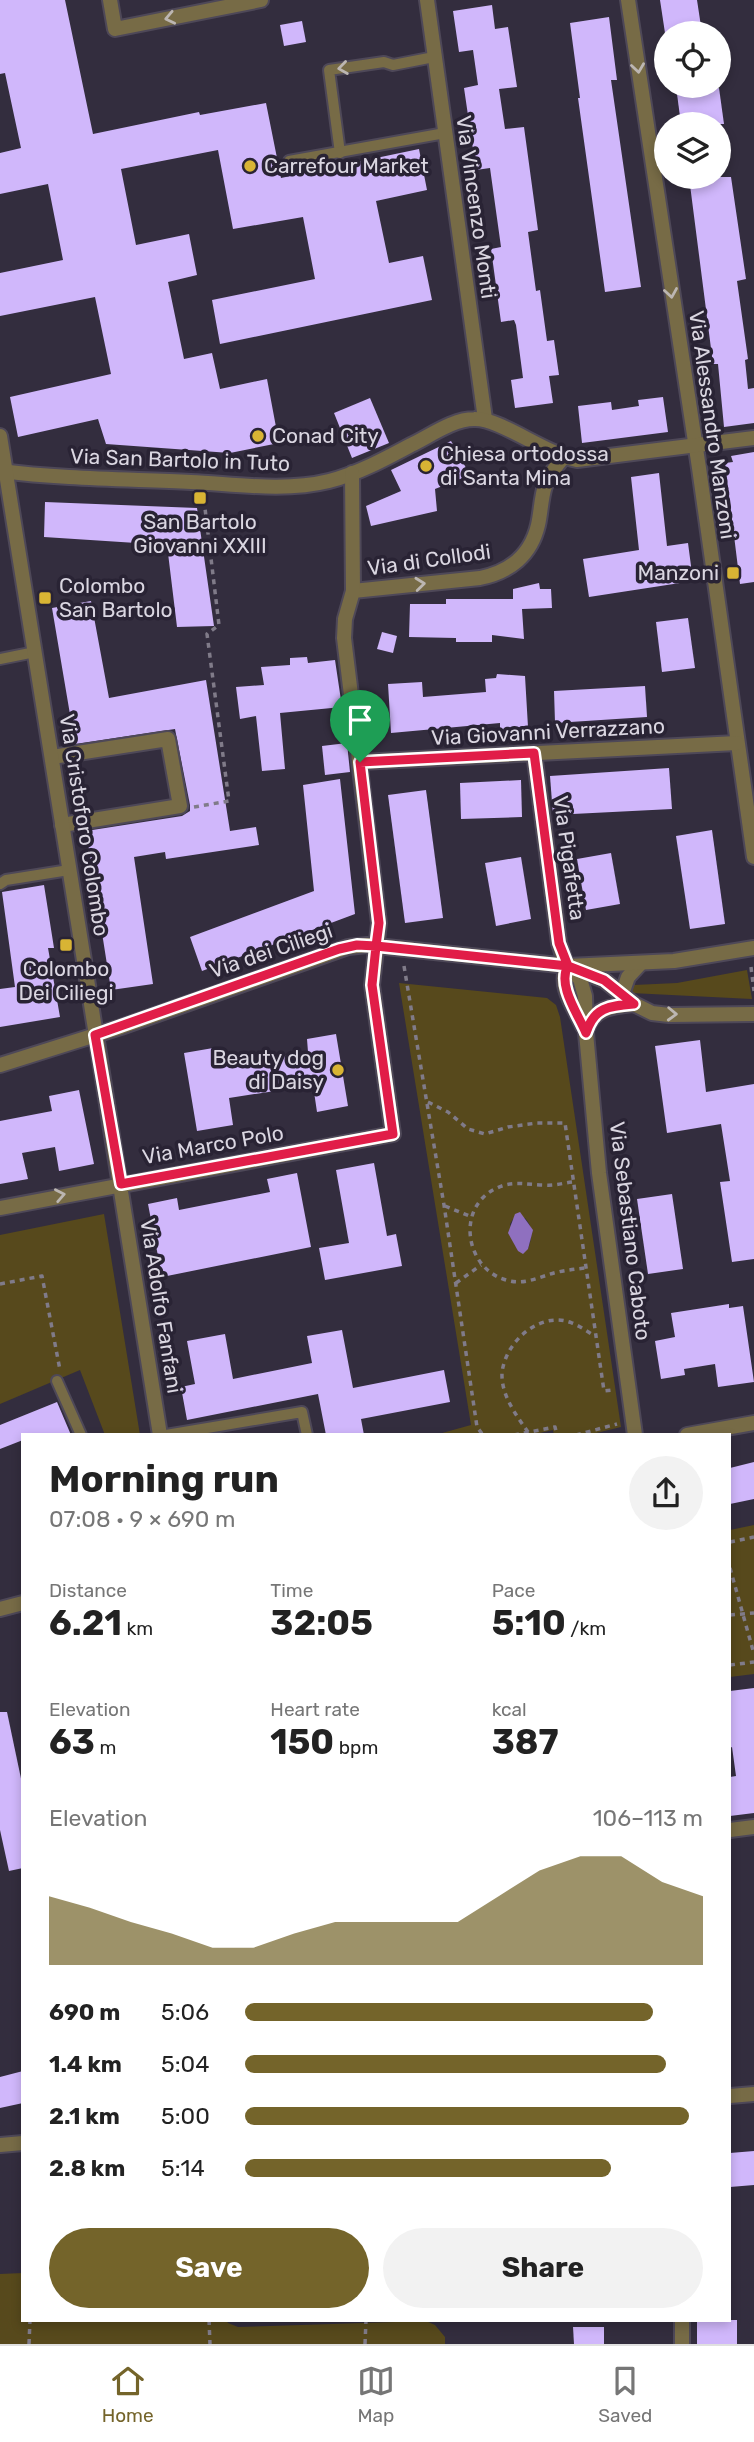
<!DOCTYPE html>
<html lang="en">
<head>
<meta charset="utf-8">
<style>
  body { margin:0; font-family:Rubik,sans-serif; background:#f2f2f2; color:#222; height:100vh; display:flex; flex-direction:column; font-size:26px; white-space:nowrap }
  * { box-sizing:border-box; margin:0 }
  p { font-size:23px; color:#767676 }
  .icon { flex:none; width:38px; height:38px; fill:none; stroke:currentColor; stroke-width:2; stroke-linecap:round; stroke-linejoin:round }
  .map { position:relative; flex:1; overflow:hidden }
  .drawer { position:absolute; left:21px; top:1433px; width:710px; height:889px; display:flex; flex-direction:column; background:#fff; border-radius:0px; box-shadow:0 4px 10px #0003 }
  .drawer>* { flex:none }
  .buttons { position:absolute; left:654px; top:21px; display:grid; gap:14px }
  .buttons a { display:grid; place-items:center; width:77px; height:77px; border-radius:50%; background:#fff; box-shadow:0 4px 10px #0003; font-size:35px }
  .pin { position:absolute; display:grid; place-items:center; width:60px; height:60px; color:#fff; margin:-72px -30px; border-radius:50% 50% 50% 0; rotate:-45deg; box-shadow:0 0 7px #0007 }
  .pin .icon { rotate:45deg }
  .round { display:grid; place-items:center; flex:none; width:74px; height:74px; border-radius:37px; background:#f2f2f2 }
  .headline { display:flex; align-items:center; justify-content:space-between; height:119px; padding:0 28px }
  h1 { font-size:38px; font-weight:700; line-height:52px }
  .metrics { display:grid; grid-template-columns:repeat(3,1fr); gap:10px; height:119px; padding:7px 28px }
  .metrics div { display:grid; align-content:center }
  .metrics b { font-size:35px; font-weight:700 }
  .metrics small { font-size:19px; font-weight:400 }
  .metrics p { font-size:19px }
  .chart { height:196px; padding:14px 28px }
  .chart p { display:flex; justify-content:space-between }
  .chart svg { width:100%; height:126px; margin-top:7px; fill:#74642a; opacity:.7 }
  .primary-button { display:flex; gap:14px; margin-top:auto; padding:14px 28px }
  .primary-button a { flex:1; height:80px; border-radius:42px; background:#74642a; color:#fff; font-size:28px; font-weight:700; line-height:80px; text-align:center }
  .primary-button a+a { background:#f2f2f2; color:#222 }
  ul { padding:0 28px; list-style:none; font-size:23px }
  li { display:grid; grid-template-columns:112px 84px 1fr; align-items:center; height:52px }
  li i { height:18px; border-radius:9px; background:#74642a }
  .menu { display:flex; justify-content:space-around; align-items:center; height:98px; border-top:2px solid #e0e0e0; background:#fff; font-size:19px; color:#767676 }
  .menu a { display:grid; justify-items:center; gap:4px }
  .menu .current { color:#74642a }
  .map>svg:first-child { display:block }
</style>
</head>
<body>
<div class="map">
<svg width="754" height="2344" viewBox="0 0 754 2344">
  <rect width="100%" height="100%" fill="#332d3e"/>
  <g fill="#57491c" fill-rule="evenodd">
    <path d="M747,970L752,999L631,993V987L634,985L677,983Z"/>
    <path d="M399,983L547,998L556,1005L560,1017L621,1427L588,1435H554L553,1430L531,1435H435L471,1425ZM525,1218C534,1228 532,1238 528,1249L518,1251L510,1224L513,1219Z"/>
    <path d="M104,1214L140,1435H105L80,1370L0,1404V1235Z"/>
    <path d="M754,1525V1674L730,1677V1530Z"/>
    <path d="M23,2273V2320H226L228,2323L238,2327L426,2321L435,2325L445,2337V2344H0V2274Z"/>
  </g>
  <path fill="#8f70bf" d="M520,1212L533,1230L528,1249L523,1254L518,1251L508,1233L515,1214Z"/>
  <g fill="#d0b7fb">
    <path d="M0,0H65L93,134L199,112L200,115L266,103L281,178L419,149L427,190L376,201L389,263L423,256L432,300L220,344L212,300L315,279L303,217L233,229L218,150L121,169L136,245L189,234L197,275L168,282L184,359L212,353L220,389L267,379L279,443L230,453L106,444L98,419L18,437L10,397L111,374L95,297L0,316V273L63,260L48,184L0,194V153L21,148L5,73L0,74Z"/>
    <path d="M660,0H697L702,33H665Z"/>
    <path d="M492,5L495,29L508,27L517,87L499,89L505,129L524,127L538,230L528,232L536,291L540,290L547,341L554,340L559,375L549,376L553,403L515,408L511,380L523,378L516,325L514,320L501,322L491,249L501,247L490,168L476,170L464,88L478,85L473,50L459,52L453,11Z"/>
    <path d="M609,17L617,80H611L641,287L605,292L578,98H580L570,23Z"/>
    <path d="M302,21L306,42L284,46L280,25Z"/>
    <path d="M719,88L724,124H681L677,94Z"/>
    <path d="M689,177H731L746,279L737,281L748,359L745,360L748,389L754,388V423L724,427L718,364H713Z"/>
    <path d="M663,397L668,432L582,443L578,406L611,402L612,410L639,406L638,400Z"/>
    <path d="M370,398L389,443L352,458L334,413Z"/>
    <path d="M451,441L470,475L435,489L437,511L371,526L366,506L401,491L391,470Z"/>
    <path d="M754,452V582L740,584L725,463L733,462L731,456Z"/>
    <path d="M659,473L667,546L688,543L693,581L589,597L583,559L639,550L631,477Z"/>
    <path d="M45,502L197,508L214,626L177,627L167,545L44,537Z"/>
    <path d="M539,583L540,589H551L552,608L522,609L524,639L492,635V642H456V638L409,637L410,604H446V599H513V589Z"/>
    <path d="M91,601L109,698L206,680L230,831L256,827L259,845L166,859L165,852L134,857L153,984L111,990L86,831L182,816L190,811V805L175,729L75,744L52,608Z"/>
    <path d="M688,618L695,668L662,672L656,622Z"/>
    <path d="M382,632L397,636L393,653L377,649Z"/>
    <path d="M307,657L308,663L335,660L342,707L280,713L285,769L262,771L256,716L240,719L236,687L264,685L261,667L290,665V658Z"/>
    <path d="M497,674L525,676L528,727L500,731V723L391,733L388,684L422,682L423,697L486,692L485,679L496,678Z"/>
    <path d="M645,686L647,717L555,723L554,691Z"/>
    <path d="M347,743L350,772L325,775L322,746Z"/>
    <path d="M669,768L672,809L553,815L550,776Z"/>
    <path d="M340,779L355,914L202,971L190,937L314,891L303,785Z"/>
    <path d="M521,780L522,817L461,819L460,783Z"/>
    <path d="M426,790L443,918L405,923L388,795Z"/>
    <path d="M712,830L725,924L690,929L676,836Z"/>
    <path d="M611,853L620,904L586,910L577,859Z"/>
    <path d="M521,857L531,919L496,926L485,863Z"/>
    <path d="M44,885L54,948H48L60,1017L0,1027V989L15,987L2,892Z"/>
    <path d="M336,1034L348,1106L317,1112L313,1085L229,1098L233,1125L197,1131L184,1053L219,1047L222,1066L308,1052L307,1039Z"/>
    <path d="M700,1040L706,1092L754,1084V1259L732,1262L720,1182L730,1181L721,1124L667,1133L655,1046Z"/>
    <path d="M79,1090L94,1164L59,1171L55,1147L22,1153L28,1179L0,1184V1121L52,1111L49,1096Z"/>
    <path d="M374,1163L387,1236L396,1234L402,1266L325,1280L319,1248L349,1243L336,1170Z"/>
    <path d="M297,1173L311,1247L162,1277L148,1204L177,1198L179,1210L270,1192L267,1179Z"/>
    <path d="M672,1194L683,1269L648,1274L637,1199Z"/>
    <path d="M729,1304V1308L743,1306L754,1382L718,1387L715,1364L684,1369L685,1375L661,1379L655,1341L675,1337L671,1313Z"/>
    <path d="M342,1330L353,1388L444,1370L450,1402L361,1419L364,1435H326L318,1394L187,1420L181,1387L195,1384L187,1341L225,1334L233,1379L312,1363L307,1336Z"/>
    <path d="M57,1402L71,1435H23V1440L0,1449V1425Z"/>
    <path d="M754,1462V1499L730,1504V1468Z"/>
    <path d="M754,1688V1813L730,1816V1777L736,1776L732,1747L730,1748V1691Z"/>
    <path d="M0,1712H7L23,1788V1868L9,1871L0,1830Z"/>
    <path d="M23,2071V2103L0,2108V2077Z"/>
    <path d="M754,2151V2185L730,2187V2153Z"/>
    <rect x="697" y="2320" width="40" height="24"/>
    <path d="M573,2327H604V2344H574Z"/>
  </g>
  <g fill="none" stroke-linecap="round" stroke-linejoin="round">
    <g stroke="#4e4858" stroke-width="14">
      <g id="service">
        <path d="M340,153L329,70L384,62L393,65L434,57"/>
        <path d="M289,161L445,133"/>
        <path d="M0,659L35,652"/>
        <path d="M0,884L6,880L69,870"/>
        <path d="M57,1381L81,1435"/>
        <path d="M166,1435L302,1412L307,1435"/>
      </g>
    </g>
    <g stroke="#4e4858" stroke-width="18">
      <g id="minor">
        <path d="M110,0L115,29L261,0"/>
        <path d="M427,0L485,419"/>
        <path d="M628,0L699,468L754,857"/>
        <path d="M0,471C63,479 127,479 191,482C235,484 285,492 329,481C357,474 385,459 411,445C430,436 453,419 474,419C500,418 545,454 577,460L754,438"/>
        <path d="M353,591L480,578C510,572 531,555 538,525C541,512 541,498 545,486C549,476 556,466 563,458"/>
        <path d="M534,753L559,943L565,962L580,979L585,996L586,1033L599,1173L635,1435"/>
        <path d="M52,757L168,739L180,806L62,825"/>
        <path d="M360,762L737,743"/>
        <path d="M568,966C557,985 575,1008 583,1026"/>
        <path d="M576,969L604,980L634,1004L652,1013L669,1015L754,1014"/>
        <path d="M622,994L628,977L641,963"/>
        <path d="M587,1028C594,1007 615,1006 634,1004"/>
        <path d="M0,1065L121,1027L348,947L367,945L568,966L674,961L754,948"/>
        <path d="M0,1208L393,1134L372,985L379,923L344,638L345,619L353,591L352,473"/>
        <path d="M687,1435L754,1423"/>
        <path d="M0,2145L23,2143"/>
        <path d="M682,2320V2344"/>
      </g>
    </g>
    <g stroke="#4e4858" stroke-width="18">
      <g id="tertiary">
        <path d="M0,436L160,1435"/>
        <path d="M0,1609L23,1603"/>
        <path d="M730,1830L754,1827"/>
        <path d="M730,2096L754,2094"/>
      </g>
    </g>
    <g stroke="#807b89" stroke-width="3.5" stroke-dasharray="5 5" stroke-linecap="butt">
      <path d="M194,807L229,801L207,634L219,625L204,500"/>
      <path d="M404,966L444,1205L477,1427L483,1435"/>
      <path d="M751,967L754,991"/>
      <path d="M428,1102L448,1112L468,1129L485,1134L508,1127L537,1123H565L604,1391L612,1390L613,1393"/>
      <path d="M572,1182C563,1183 554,1186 545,1185C528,1185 513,1180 497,1188C456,1206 464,1268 506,1280C525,1286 540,1276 558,1272C567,1270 576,1269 585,1268"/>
      <path d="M445,1206L472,1217"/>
      <path d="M456,1283L481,1265"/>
      <path d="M0,1284L42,1276L60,1370"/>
      <path d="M528,1432C516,1415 501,1395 502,1373C505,1342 540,1310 572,1323C580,1326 588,1332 595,1336"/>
      <path d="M514,1435L555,1427L557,1435"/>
      <path d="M576,1435L617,1424"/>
      <path d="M730,1542L754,1537"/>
      <path d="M730,1568L754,1654"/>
      <path d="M730,1615L754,1613"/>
      <path d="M730,1665L754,1662"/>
      <path d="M209,2320L210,2344"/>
      <path d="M29,2344L30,2320"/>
      <path d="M365,2344L366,2320"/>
    </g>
    <use href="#service" stroke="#776b46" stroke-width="10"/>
    <use href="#minor" stroke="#776b46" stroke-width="14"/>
    <use href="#tertiary" stroke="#776b46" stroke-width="14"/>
  </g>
  <defs><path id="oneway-chevron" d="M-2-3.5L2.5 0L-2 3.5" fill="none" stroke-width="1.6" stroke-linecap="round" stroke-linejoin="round" transform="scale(1.75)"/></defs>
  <g stroke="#bcb6b2">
    <use href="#oneway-chevron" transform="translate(170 18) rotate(168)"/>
    <use href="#oneway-chevron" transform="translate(343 68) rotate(172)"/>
    <use href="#oneway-chevron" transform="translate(638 68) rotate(82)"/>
    <use href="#oneway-chevron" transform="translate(671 293) rotate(81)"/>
    <use href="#oneway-chevron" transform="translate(420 584) rotate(-6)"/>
    <use href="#oneway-chevron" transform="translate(672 1014) rotate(2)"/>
    <use href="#oneway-chevron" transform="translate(60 1195) rotate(-11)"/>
  </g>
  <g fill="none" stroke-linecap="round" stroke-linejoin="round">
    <g stroke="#fff" stroke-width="14">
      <path id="route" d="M360,762L379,923L376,946L357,945L339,949L95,1035L121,1184L393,1134L372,985L376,946L568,966L604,980L634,1004C609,1006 594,1007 586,1033C578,1014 557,985 568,966L559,943L534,753L360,762"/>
    </g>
    <use href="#route" stroke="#e11d48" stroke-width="9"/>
  </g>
  <g fill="#d8b434" stroke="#292334" stroke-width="2.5">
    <circle cx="250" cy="166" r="7"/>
    <circle cx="258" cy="436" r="7"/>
    <circle cx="426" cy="466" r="7"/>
    <rect x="193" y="491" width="14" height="14" rx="3.5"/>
    <rect x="726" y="566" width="14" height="14" rx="3.5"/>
    <rect x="38" y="591" width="14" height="14" rx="3.5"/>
    <rect x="59" y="938" width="14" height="14" rx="3.5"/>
    <circle cx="338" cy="1070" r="7"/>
  </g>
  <g text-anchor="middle" stroke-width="7" stroke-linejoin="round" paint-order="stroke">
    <g font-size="21" fill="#dad6e1" stroke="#292334" text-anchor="start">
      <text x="264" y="173">Carrefour Market</text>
      <text x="272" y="443">Conad City</text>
      <text x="440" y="461">Chiesa ortodossa<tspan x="440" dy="24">di Santa Mina</tspan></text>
      <text x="200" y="529" text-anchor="middle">San Bartolo<tspan x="200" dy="24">Giovanni XXIII</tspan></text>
      <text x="719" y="580" text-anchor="end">Manzoni</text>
      <text x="59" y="593">Colombo<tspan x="59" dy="24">San Bartolo</tspan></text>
      <text x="66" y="976" text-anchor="middle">Colombo<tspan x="66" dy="24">Dei Ciliegi</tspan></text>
      <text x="324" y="1065" text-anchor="end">Beauty dog<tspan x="324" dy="24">di Daisy</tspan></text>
    </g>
    <g font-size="21" fill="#dad6e1" stroke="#292334">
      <text transform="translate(476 207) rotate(82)" y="7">Via Vincenzo Monti</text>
      <text transform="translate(712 425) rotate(82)" y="7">Via Alessandro Manzoni</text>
      <text transform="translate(180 460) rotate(2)" y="7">Via San Bartolo in Tuto</text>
      <text transform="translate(429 560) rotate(-8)" y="7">Via di Collodi</text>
      <text transform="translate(548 732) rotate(-3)" y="7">Via Giovanni Verrazzano</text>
      <text transform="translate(84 825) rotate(81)" y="7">Via Cristoforo Colombo</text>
      <text transform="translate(569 858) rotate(82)" y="7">Via Pigafetta</text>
      <text transform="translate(271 951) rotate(-19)" y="7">Via dei Ciliegi</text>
      <text transform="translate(213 1145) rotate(-10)" y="7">Via Marco Polo</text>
      <text transform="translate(630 1231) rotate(83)" y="7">Via Sebastiano Caboto</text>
      <text transform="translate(161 1306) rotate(81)" y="7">Via Adolfo Fanfani</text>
    </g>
  </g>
</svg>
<div class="buttons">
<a><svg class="icon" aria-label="locate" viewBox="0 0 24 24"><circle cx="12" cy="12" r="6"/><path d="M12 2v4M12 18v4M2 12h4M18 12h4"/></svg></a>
<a><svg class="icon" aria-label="layers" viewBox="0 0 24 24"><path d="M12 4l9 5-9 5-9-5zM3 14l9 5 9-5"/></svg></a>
</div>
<div class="pin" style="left:360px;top:762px;background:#1e9e55"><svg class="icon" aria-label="arrive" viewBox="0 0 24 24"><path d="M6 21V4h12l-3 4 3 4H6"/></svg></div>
<section class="drawer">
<div class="headline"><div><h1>Morning run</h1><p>07:08 · 9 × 690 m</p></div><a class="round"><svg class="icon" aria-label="share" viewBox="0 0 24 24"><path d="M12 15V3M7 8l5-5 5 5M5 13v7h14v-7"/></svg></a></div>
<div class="metrics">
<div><p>Distance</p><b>6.21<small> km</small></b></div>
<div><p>Time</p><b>32:05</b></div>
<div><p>Pace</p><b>5:10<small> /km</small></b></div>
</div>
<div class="metrics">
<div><p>Elevation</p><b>63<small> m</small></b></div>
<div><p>Heart rate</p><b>150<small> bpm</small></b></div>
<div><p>kcal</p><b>387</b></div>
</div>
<div class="chart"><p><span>Elevation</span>106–113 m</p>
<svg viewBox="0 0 160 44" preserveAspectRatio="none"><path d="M0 44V20L10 24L20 29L30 33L40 38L50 38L60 33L70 29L80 29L90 29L100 29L110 20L120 11L130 6L140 6L150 15L160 20V44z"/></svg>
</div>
<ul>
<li><b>690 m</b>5:06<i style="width:89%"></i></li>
<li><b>1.4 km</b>5:04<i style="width:92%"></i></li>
<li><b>2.1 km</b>5:00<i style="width:97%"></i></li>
<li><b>2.8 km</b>5:14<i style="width:80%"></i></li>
</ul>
<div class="primary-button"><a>Save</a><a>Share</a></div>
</section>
</div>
<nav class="menu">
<a class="current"><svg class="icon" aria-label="home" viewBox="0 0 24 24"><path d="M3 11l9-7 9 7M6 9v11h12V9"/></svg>Home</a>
<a><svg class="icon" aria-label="map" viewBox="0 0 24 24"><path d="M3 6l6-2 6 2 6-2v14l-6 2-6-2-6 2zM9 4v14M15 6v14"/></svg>Map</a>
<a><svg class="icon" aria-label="saved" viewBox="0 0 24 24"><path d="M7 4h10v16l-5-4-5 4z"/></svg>Saved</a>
</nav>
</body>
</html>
